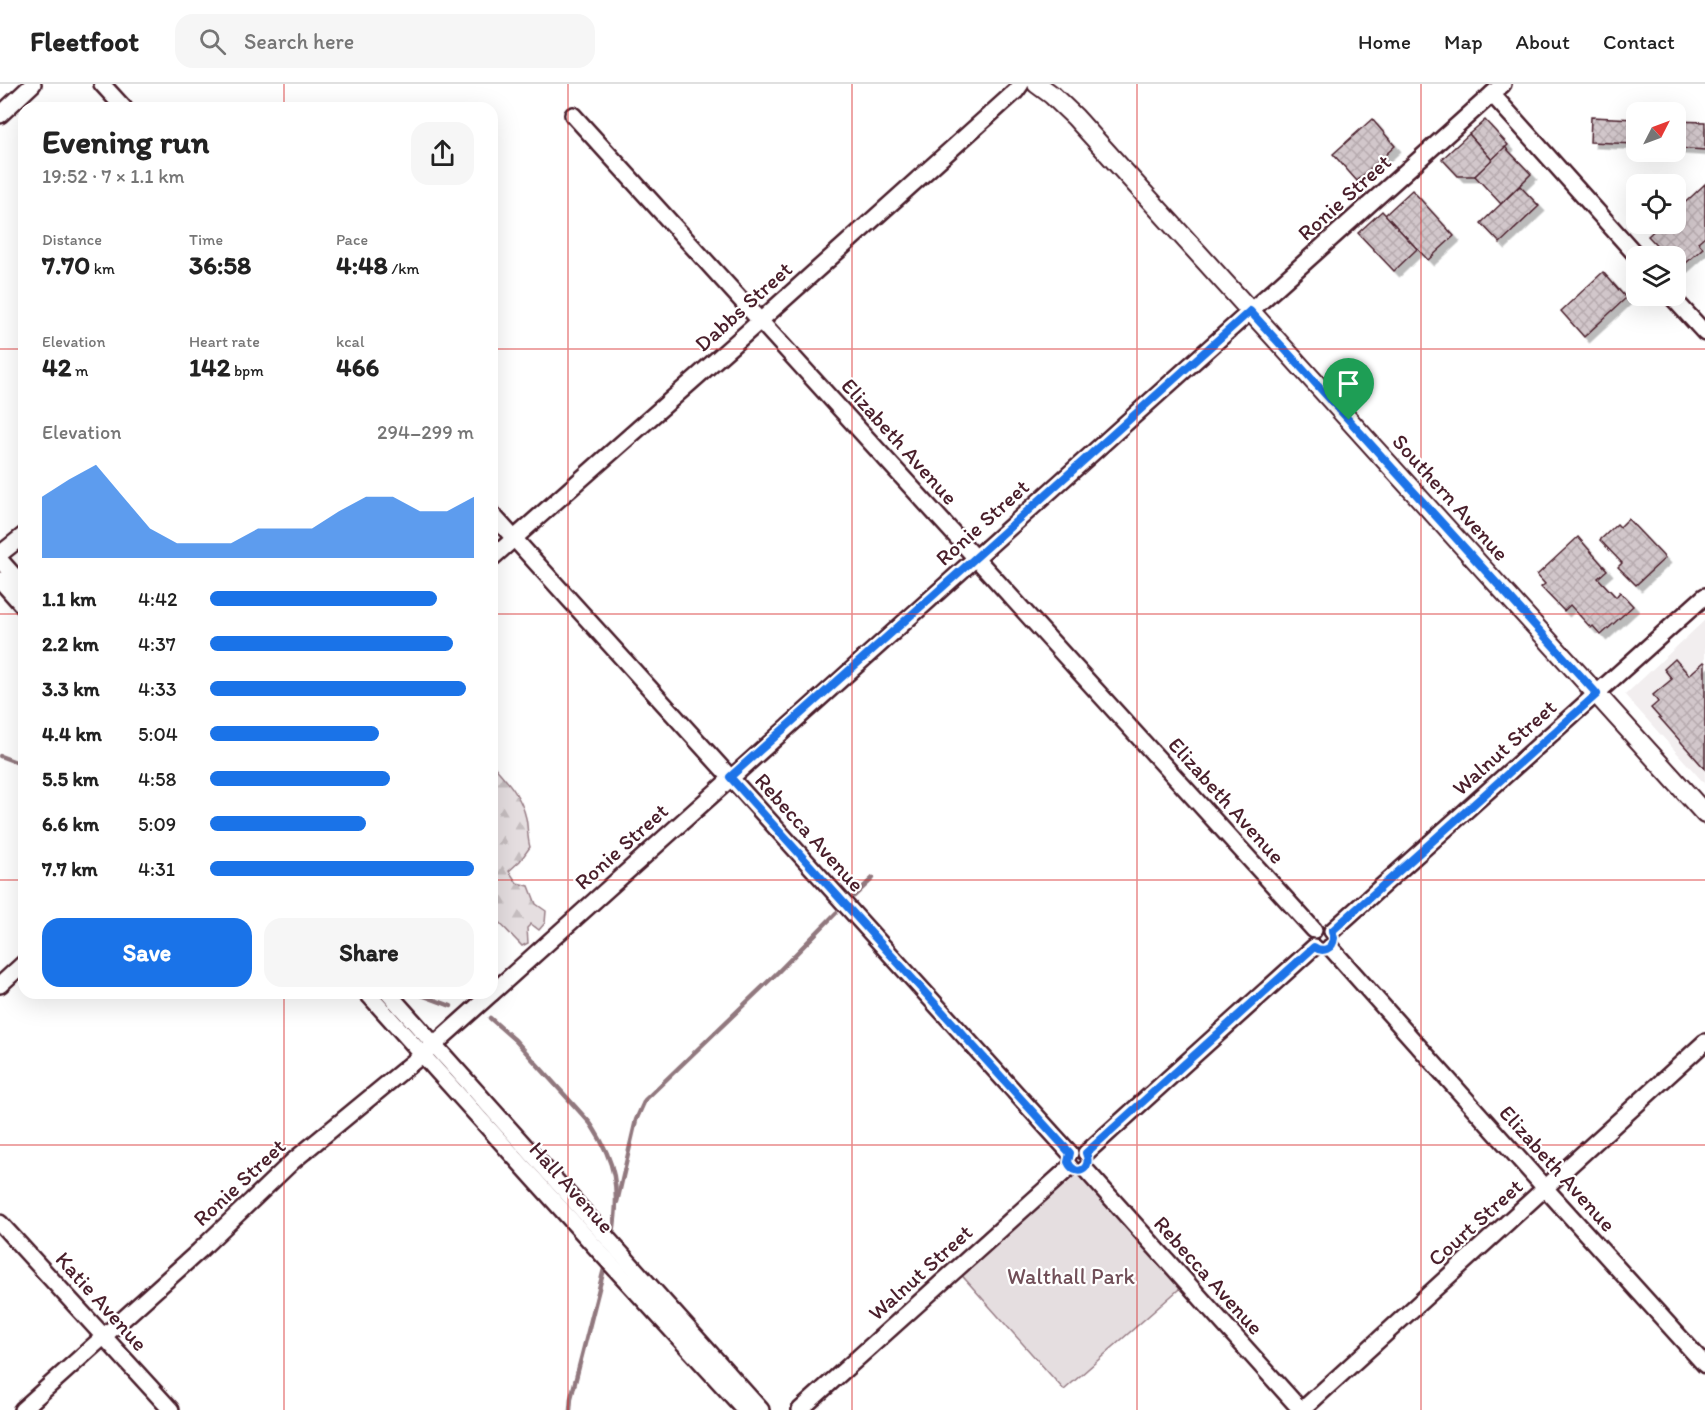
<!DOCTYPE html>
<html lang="en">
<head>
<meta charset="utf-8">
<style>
  body { margin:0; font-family:Itim,sans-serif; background:#f6f6f6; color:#222; height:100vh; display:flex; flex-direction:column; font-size:22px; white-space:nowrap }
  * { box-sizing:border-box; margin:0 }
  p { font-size:20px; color:#767676 }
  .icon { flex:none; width:33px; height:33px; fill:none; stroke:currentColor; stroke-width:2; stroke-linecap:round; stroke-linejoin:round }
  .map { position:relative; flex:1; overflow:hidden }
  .side { position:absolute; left:18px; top:18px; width:480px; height:897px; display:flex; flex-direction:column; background:#fff; border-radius:18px; box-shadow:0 6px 24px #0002 }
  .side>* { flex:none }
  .needle { width:39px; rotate:48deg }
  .tools { position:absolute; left:1626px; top:18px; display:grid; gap:12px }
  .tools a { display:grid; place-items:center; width:60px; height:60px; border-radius:12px; background:#fff; box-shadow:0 6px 24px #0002; font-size:30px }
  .pin { position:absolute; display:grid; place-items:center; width:51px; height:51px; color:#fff; margin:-62px -26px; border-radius:50% 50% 50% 0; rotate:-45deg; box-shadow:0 0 6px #0007 }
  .pin .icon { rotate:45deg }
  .round { display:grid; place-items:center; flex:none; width:63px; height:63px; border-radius:18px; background:#f6f6f6 }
  .head { display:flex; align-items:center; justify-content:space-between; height:102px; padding:0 24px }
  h1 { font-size:33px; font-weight:700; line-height:45px }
  .stats { display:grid; grid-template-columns:repeat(3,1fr); gap:9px; height:102px; padding:6px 24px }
  .stats div { display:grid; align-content:center }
  .stats b { font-size:26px; font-weight:700 }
  .stats small { font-size:16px; font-weight:400 }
  .stats p { font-size:16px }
  .chart { height:168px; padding:12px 24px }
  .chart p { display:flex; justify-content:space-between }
  .chart svg { width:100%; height:108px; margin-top:6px; fill:#1a73e8; opacity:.7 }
  .cta { display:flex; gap:12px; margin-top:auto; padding:12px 24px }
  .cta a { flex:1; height:69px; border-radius:18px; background:#1a73e8; color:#fff; font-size:24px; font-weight:700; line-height:69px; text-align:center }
  .cta a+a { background:#f6f6f6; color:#222 }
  ul { padding:0 24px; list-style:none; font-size:20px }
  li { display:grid; grid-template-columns:96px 72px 1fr; align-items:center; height:45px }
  li i { height:15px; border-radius:8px; background:#1a73e8 }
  header { display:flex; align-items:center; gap:36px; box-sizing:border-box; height:84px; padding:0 30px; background:#fff; border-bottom:2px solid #e0e0e0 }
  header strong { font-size:28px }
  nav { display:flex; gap:33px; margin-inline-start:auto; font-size:21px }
  .search { width:420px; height:54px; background:#f6f6f6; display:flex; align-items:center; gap:15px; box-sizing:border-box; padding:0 21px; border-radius:18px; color:#767676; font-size:22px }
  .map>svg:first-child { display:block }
</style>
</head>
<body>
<header>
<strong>Fleetfoot</strong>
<div class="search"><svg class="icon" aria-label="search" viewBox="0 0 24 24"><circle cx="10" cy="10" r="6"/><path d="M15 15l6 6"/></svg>Search here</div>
<nav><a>Home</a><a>Map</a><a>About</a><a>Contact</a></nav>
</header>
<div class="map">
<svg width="1705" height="1326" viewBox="0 0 1705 1326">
  <defs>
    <pattern id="forest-firs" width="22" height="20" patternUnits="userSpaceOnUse" patternTransform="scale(1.5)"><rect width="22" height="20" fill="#e5dee0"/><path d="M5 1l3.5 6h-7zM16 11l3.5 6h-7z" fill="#c6bec0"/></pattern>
    <pattern id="building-cross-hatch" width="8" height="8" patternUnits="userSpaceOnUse" patternTransform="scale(1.5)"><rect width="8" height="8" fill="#d2c7cb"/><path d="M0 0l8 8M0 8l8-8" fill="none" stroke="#b6aaae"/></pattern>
    <filter id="shadow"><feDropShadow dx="5.5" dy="5.5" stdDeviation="0" flood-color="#0004"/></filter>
  </defs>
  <rect width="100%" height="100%" fill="#fff"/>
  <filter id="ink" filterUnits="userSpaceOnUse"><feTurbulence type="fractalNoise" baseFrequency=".0167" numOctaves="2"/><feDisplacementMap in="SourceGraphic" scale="12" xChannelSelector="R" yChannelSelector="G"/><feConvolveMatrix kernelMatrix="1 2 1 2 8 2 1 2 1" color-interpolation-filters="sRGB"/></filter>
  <g filter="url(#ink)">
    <path fill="#f2eeef" d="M1705,536V700L1625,611Z"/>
    <path fill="#e5dee0" stroke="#987e86" stroke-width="1.5" d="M1073,1085L1079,1087L1186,1199L1064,1306L957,1186Z"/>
    <path fill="url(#forest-firs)" stroke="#987e86" stroke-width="1.5" d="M492,680C507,697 521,711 526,734C528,743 527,753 530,763L520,777L509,787L517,799L529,802L536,820L546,827L545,839L539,846L531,840L527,844L528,859L522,862L492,831Z"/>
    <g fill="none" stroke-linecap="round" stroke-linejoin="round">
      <g stroke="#91787e" stroke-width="4.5">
        <path d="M0,672L24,681"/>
        <path d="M854,812L873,794"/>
        <path d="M416,909L451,922"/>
        <path d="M490,934L515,956L590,1039C616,1077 620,1105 613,1150"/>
        <path d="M617,1118L636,1036L645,1016L778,888L836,829"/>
        <path d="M570,1326L571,1314L604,1185"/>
      </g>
    </g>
    <g fill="url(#building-cross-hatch)" stroke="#4a1f2b" stroke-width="1.5" filter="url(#shadow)">
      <path d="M1591,33L1636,35V60L1590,58Z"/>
      <path d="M1372,35L1395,62L1357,97L1333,70Z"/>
      <path d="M1485,36L1508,61L1492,76L1469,50Z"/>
      <path d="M1676,37L1705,38V66L1676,64Z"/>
      <path d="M1469,50L1492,76L1475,92H1458L1442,75Z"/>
      <path d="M1505,63L1531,90L1501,120L1475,92Z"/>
      <path d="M1705,100V152L1698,158L1703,164L1678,186L1676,183V172H1667L1648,152L1661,140H1676V127Z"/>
      <path d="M1520,102L1539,122L1500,159L1481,139Z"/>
      <path d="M1412,106L1454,152L1428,176L1385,131Z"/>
      <path d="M1382,127L1417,165L1394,187L1358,149Z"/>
      <path d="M1603,188L1626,214L1584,253L1561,227Z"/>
      <path d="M1628,435L1665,474L1636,501L1618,483L1622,479L1600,456L1617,440L1620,443Z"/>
      <path d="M1578,453L1607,486L1598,494L1616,513L1620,508L1633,522L1601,551L1593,542L1591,544L1570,521L1564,527L1541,503L1545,500L1537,491Z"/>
      <path d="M1675,575L1689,591L1704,578L1705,579V685L1651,624L1658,618L1653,611L1672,595L1664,585Z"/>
    </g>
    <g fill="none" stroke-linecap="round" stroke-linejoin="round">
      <g stroke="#4a1f2b" stroke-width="20">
        <g id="minor">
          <path d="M102,0L124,24"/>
          <path d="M1492,10L1637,172"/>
          <path d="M0,31L33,0"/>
          <path d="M573,31L1314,846"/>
          <path d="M1671,212L1705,249"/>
          <path d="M492,430L1070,1069"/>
          <path d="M0,470L24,451"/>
          <path d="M492,474L760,237L1016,7L1021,0"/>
          <path d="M0,476L24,503"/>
          <path d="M0,496L24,523"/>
          <path d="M1332,847L1705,512"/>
          <path d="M1330,863L1545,1104L1705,1281"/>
          <path d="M0,901L24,879"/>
          <path d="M367,909L599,1167L745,1326"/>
          <path d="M388,909L761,1326"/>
          <path d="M492,909L1503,0"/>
          <path d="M1086,1069L1314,863"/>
          <path d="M1085,1085L1301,1326"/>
          <path d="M0,1139L171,1326"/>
          <path d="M22,1326L199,1167L293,1077L434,961L492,909"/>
          <path d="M800,1326L1070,1083"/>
          <path d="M1302,1326L1705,958"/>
        </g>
      </g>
      <g stroke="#4a1f2b" stroke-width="22">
        <path id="major" d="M1037,0L1052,11L1075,33L1705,730"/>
      </g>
      <use href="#minor" stroke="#fff" stroke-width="15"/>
      <use href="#major" stroke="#fff" stroke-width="18"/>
    </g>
  </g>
  <g fill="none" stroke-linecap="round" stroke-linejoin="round" filter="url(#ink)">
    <g stroke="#fff" stroke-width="12">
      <path id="route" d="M1250,227L1597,610L1332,847L1334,854C1333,865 1323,869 1314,863L1086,1069C1093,1086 1075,1094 1068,1078L1070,1069L730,693C904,538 1077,383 1250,227Z"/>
    </g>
    <use href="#route" stroke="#1a73e8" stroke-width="8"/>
  </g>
  <path fill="none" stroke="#d62828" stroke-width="1.5" stroke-opacity="0.55" d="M284,0V24M568,0V1326M852,0V1326M1137,0V1326M1421,0V1326M0,265H24M492,265H1705M0,530H24M492,530H1705M0,796H24M492,796H1705M284,909V1326M0,1061H1705"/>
  <g text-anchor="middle" stroke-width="4.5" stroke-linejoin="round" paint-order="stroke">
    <g font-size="22" fill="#4a1f2b" stroke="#fff">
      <text transform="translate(1344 113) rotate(-42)" y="8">Ronie Street</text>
      <text transform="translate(743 222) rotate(-42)" y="8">Dabbs Street</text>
      <text transform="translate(900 357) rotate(48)" y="8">Elizabeth Avenue</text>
      <text transform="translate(1451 413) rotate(48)" y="8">Southern Avenue</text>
      <text transform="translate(982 438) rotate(-42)" y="8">Ronie Street</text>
      <text transform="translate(1504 663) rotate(-42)" y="8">Walnut Street</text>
      <text transform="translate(1227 716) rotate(48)" y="8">Elizabeth Avenue</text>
      <text transform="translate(810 748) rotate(48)" y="8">Rebecca Avenue</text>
      <text transform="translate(621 762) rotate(-42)" y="8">Ronie Street</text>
      <text transform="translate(1558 1084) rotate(48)" y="8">Elizabeth Avenue</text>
      <text transform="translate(239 1098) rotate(-43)" y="8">Ronie Street</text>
      <text transform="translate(572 1103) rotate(48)" y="8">Hall Avenue</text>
      <text transform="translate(1475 1138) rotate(-42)" y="8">Court Street</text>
      <text transform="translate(920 1188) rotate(-42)" y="8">Walnut Street</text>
      <text transform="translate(1209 1191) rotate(48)" y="8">Rebecca Avenue</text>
      <text transform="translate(102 1217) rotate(48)" y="8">Katie Avenue</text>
    </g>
    <g font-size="22" fill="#714f58" stroke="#fff">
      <text x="1071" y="1200">Walthall Park</text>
    </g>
  </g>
</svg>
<div class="tools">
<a><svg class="needle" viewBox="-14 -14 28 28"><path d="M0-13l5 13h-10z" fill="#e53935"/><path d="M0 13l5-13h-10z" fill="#767676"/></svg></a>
<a><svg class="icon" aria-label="locate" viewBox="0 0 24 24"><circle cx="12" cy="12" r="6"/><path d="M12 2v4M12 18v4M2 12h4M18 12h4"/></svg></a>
<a><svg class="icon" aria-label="layers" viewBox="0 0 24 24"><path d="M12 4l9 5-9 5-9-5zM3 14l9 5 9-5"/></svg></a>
</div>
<div class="pin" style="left:1349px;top:336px;background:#1e9e55"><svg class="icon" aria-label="arrive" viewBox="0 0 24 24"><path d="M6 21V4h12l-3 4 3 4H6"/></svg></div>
<section class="side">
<div class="head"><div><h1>Evening run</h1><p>19:52 · 7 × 1.1 km</p></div><a class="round"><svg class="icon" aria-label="share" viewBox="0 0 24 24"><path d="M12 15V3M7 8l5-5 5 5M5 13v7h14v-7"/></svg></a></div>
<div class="stats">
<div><p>Distance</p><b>7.70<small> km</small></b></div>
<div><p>Time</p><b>36:58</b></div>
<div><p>Pace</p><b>4:48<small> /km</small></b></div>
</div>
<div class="stats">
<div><p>Elevation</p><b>42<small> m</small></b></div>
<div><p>Heart rate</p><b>142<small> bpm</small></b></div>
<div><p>kcal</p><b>466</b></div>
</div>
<div class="chart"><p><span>Elevation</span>294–299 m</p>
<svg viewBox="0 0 160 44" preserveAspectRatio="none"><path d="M0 44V19L10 12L20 6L30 19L40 32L50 38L60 38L70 38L80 32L90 32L100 32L110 25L120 19L130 19L140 25L150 25L160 19V44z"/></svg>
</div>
<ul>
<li><b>1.1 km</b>4:42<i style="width:86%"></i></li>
<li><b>2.2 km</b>4:37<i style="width:92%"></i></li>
<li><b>3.3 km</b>4:33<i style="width:97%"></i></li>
<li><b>4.4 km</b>5:04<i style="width:64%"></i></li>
<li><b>5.5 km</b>4:58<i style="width:68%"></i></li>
<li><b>6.6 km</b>5:09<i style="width:59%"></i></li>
<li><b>7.7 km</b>4:31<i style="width:100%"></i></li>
</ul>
<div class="cta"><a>Save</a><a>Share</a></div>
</section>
</div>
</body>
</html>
